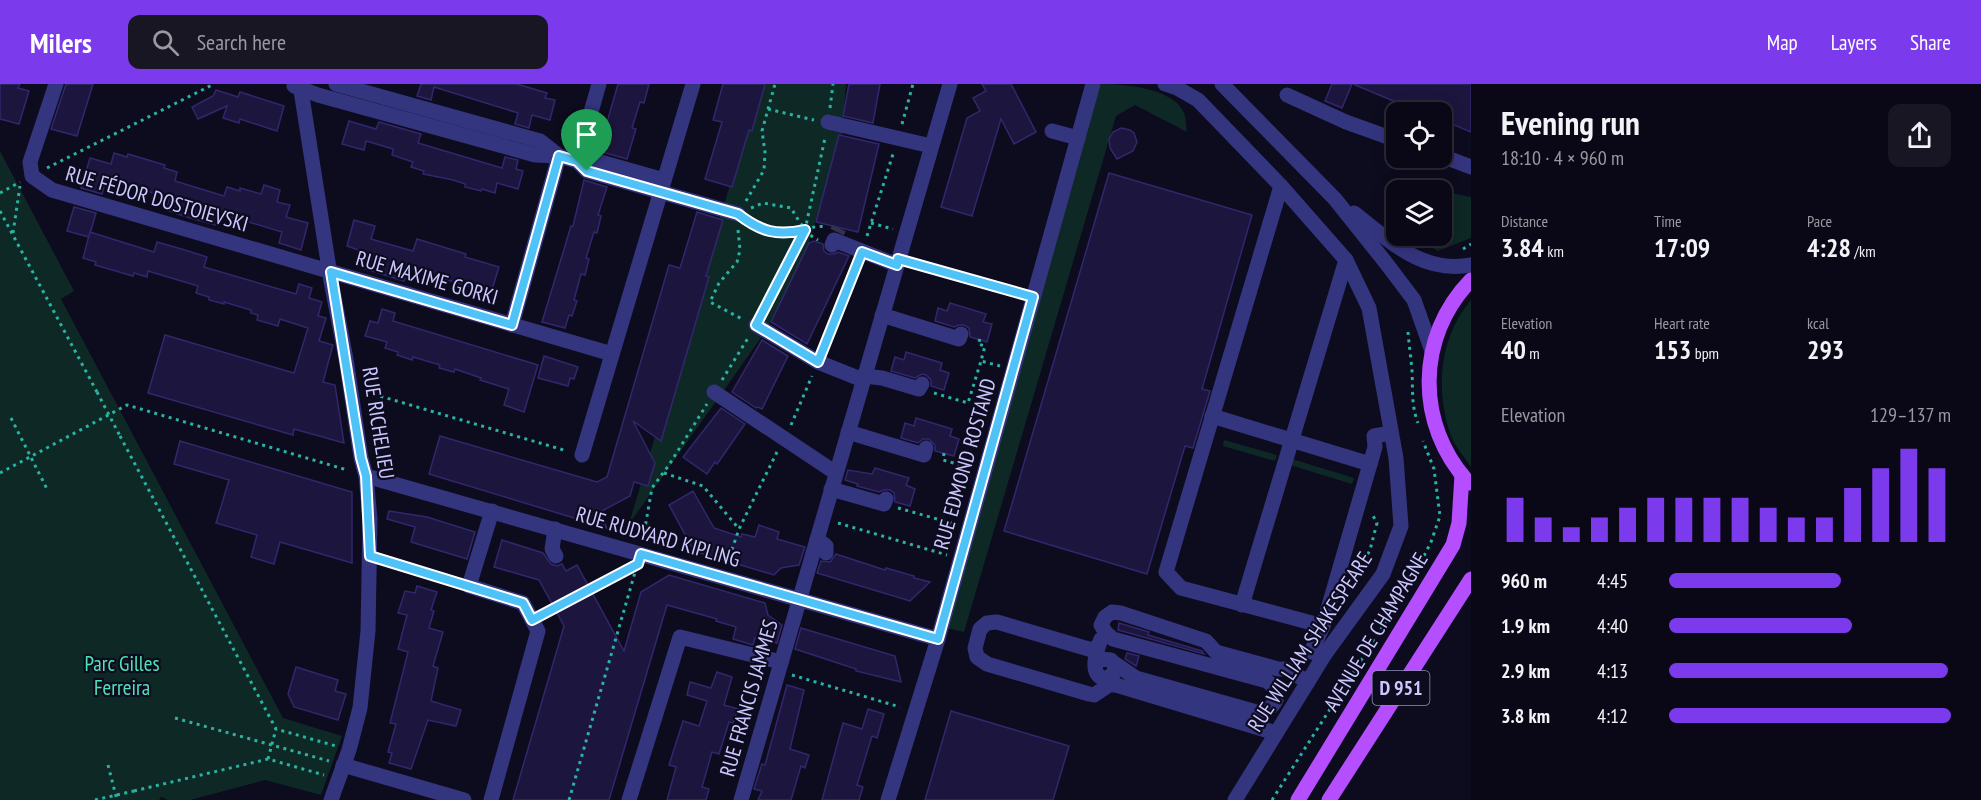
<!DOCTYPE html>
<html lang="en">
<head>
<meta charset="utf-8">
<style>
  body { margin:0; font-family:"PT Sans Narrow",sans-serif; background:#181623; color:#f1f3f6; height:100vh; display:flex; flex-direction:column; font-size:22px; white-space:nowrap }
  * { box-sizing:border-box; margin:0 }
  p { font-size:20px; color:#999aa1 }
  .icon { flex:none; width:33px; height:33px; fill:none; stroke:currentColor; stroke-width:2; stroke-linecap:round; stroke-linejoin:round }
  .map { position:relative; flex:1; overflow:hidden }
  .drawer { display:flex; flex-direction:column; background:#0a0816; width:510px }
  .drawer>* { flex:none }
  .fabs { position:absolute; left:1386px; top:18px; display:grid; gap:12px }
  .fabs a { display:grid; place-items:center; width:66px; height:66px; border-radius:12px; background:#0a0816; box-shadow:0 3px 15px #0003,0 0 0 2px #2a2935; font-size:30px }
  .pin { position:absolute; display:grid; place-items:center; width:51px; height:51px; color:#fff; margin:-62px -26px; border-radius:50% 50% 50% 0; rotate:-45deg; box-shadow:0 0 6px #0007 }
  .pin .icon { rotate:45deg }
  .round { display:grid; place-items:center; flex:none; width:63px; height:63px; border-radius:12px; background:#181623 }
  .headline { display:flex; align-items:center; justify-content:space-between; height:102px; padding:0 30px }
  h1 { font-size:33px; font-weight:700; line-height:45px }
  .stats { display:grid; grid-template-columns:repeat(3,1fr); gap:9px; height:102px; padding:6px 30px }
  .stats div { display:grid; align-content:center }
  .stats b { font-size:26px; font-weight:700 }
  .stats small { font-size:16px; font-weight:400 }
  .stats p { font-size:16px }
  .chart { height:168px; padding:12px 30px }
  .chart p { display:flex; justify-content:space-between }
  .chart svg { width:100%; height:108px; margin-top:6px; stroke:#7c3aed; stroke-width:6 }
  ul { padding:0 30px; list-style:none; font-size:20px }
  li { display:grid; grid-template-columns:96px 72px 1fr; align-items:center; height:45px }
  li i { height:15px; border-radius:8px; background:#7c3aed }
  header { display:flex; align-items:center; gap:36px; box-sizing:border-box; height:84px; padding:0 30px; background:#7c3aed; color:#fff }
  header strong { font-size:28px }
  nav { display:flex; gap:33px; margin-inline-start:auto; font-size:21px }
  .search { width:420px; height:54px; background:#181623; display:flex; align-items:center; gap:15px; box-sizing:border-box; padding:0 21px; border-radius:12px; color:#999aa1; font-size:22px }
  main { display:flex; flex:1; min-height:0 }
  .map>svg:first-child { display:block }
</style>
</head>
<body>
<header>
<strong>Milers</strong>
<div class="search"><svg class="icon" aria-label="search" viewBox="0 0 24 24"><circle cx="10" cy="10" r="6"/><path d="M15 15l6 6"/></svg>Search here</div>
<nav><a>Map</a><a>Layers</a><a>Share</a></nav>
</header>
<main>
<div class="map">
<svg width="1471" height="716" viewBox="0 0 1471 716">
  <rect width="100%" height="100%" fill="#0d0b1e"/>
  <g fill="#0e2825">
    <path d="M760,0H846L842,50L805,171L763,251L629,440Z"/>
    <path d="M1101,0C1124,0 1174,4 1184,29C1186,34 1186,42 1187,48L1135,21L1116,32L964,548L937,542L1097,5Z"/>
    <path d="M0,67L74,207L61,215L283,634L342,652L321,711L265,696L190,716H168L161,713L159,716H0Z"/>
    <path d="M1446,108L1471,113V154L1438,167L1410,152H1442V114Z"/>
    <path d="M1471,216V383C1465,373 1455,363 1451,352C1435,306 1439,254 1471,216Z"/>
    <path d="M1224,356L1277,371L1275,377L1223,362Z"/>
    <path d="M1292,375L1354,394L1352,400L1290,381Z"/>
  </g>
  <g fill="#1c163f" stroke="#31276c" stroke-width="1.5">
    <path d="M0,0H20L18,4L29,7L19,40L0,35Z"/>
    <path d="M66,0H93L77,52L51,45Z"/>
    <path d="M421,0H517L547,9L545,14L555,16L550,36L532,31L529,44L515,40L518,29L434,3L431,16L417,12Z"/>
    <path d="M618,0H649L644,19L640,18L632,44L636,45L627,75L602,68L609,46L605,45Z"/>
    <path d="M723,0H765L752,47L749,46L732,103L705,95L722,38L713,36Z"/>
    <path d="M849,0H880L873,39L843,32Z"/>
    <path d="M982,0H1011L1036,48L1014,60L1001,35L972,132L941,123L967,34L980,27L973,14L986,7Z"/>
    <path d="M1332,0H1352L1342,24L1325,17Z"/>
    <path d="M1353,0H1471V48L1442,36V28H1400L1403,21Z"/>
    <path d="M216,6L238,13L240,8L284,22L277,47L240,35L239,39L223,34L227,22L198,35L192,23L213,12Z"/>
    <path d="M349,37L376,45L379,38L421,50L418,59L502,84L505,73L518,76L516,85L523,87L518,105L497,99L495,109L482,105L481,107L465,103V100L453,96L423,90L424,87L411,83L413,78L392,71L393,65L366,57L364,66L342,60Z"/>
    <path d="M1121,44L1130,46L1134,49L1137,58L1133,67L1117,75L1110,64L1109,55L1113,48Z"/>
    <path d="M839,51L879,60L858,148L816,138Z"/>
    <path d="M114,69L127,73L128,70L165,81L164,84L177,88L175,97L224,112L227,103L240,107V104L261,110L264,101L280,106L277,118L290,121L286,133L308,139L301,166L279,159L282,148L219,129L216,141L190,134L166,126L170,114L106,95L102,110L81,104L90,74L111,80Z"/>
    <path d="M1109,89L1252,131L1202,305L1210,307L1193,364L1185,362L1147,490L1004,447Z"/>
    <path d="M584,96L607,103L598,131L601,132L597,149L594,148L586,174L589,175L585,191L581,190L574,216L577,217L572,232L569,231L565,244L542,238L571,142H573Z"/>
    <path d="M74,123L96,129L89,153L67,147Z"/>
    <path d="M697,128L723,136L706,192L709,193L661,357L633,337L655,379L648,402L634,398L630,412L600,428L607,444L429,390L440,352L597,398L607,393L669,181L680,184Z"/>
    <path d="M354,136L375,142L371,155L413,167L417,155L466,170L465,173L499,183L491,209L408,184L404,197L362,184L367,169L347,162Z"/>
    <path d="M90,148L154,168L157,158L185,166L207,173L204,183L296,210L299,200L312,204L309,214L322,218L318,232L326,234L319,257L333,261L323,298L335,301L344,359L294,345L293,351L148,309L165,251L294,289L308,244L280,235L278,242L257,236L258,231L251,229V226L224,218V220L209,216V213L196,209L198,202L148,187L147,193L134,189L133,192L95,181L96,178L83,174Z"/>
    <path d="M814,157L823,160L824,167L828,170H834L838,168L849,172L807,260L771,238L809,159Z"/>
    <path d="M950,219L986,230L983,238L992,240L987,258L970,253L969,244L964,241H959L954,243L935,237L938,224L947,227Z"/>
    <path d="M382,225L395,229L393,237L538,281L524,328L504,321L509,305L480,296L481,294L455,285L454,288L439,284L440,281L413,273L412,276L397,271L398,268L385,264L387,258L365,252L370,237L378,239Z"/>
    <path d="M762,256L788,272L762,325L758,323L756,324L732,308Z"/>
    <path d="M906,268L942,279L940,286L949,289L944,306L931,302V296L926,291L922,290L915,294L891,287L895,273L904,276Z"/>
    <path d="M544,272L578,283L574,295L570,294L568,302L538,294Z"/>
    <path d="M721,324L745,340L717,380L715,378L707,390L683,373Z"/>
    <path d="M916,334L952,345L950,352L959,355L954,372L935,367V361L929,355H923L918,359L901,354L905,339L914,342Z"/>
    <path d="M180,357L352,408V479L280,458L274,480L251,473L257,451L216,439L229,396L174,380Z"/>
    <path d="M875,384L909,394L906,401L915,405L910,422L895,418L894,409L890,406H884L879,408L857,402L858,400L845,396L848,386L872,390Z"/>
    <path d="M693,407L714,444L741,453L742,450L755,453L759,441L779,448L777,455L805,463L799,481L781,484L774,491L694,467L669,421Z"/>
    <path d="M389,427L427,433L475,448L467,475L411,458L415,443L387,435Z"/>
    <path d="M502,456L543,469L551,480L557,482L562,480L566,487L577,481L624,567L641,508L669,491L765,519L768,531L782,541L777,559L755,554L753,561L733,555L736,543L716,537L717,535L667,521L609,716H513L564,542L539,496L494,483Z"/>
    <path d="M836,470L885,486L886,484L914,492V494L930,498L910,517L817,489L821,477L830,478Z"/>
    <path d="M417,502L437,508L431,526L434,527L429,544L443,548L433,582L438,584L431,617L461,626L456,642L428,636L411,685L389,679L392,669L388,668L396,640L390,639L408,568L398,565L407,531L398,529L405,507L415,509Z"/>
    <path d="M1119,539L1149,548L1148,551L1202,567L1204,570L1118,546Z"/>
    <path d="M801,544L895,572L901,598L856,587V585L795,565Z"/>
    <path d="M1127,569L1139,572L1136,582L1125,575Z"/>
    <path d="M296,583L338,596L335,607L346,610L338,636L294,623L288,610Z"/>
    <path d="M717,588L732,593L724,621L738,625L733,639L729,638L719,670L712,668L702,703L709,705L706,716H667L676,683L669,681L683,637L699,642L707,617L687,611L690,598L711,604Z"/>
    <path d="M787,601L804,606L790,665L809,671L805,684L801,682L791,716H758L762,707L754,705L762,680L765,681Z"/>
    <path d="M868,625L884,630L877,654L872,652L857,701L863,703L859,716H822L843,639L862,645Z"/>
    <path d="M951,627L1069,662L1053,716H925Z"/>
  </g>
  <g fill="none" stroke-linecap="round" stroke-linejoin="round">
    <path stroke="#33314b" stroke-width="15" stroke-dasharray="15 8" stroke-linecap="butt" d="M837,148L839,144"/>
    <g stroke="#28b3a3" stroke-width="3" stroke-dasharray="3 4.5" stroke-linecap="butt">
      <path d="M830,24L833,0"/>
      <path d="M768,25L814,36"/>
      <path d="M902,40L913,0"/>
      <path d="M47,84L214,0"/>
      <path d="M0,109L20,98"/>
      <path d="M746,117L764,86L765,68L762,47L775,0"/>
      <path d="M751,124L763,119L791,124C798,135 805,150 818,156"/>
      <path d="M0,127L97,308"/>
      <path d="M748,138C757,145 775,150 786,150C800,150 812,140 825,143"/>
      <path d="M871,139L893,145"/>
      <path d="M738,146L740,166L737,178L719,199L710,218L744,236"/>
      <path d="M13,149L20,102"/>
      <path d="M867,152L893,70"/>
      <path d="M1463,165L1471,160"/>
      <path d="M912,179L1018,209"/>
      <path d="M764,227L805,146L825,54"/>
      <path d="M1408,248C1409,261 1411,274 1412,287C1413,305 1411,321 1418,339"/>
      <path d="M980,255L978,260L985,262L981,277L1000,282"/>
      <path d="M824,264L858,181"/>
      <path d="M722,296L748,254"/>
      <path d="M366,308L567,367"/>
      <path d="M934,309L968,319L981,277"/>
      <path d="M11,334L47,405"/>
      <path d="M791,341L812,292"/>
      <path d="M120,352L276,645L336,662"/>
      <path d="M944,369L943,376L971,384"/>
      <path d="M0,389L127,321L347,386"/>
      <path d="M664,389L703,402L739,445"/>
      <path d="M898,424L955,440"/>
      <path d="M838,439L947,471"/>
      <path d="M643,455L652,404L669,381L707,320"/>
      <path d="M384,476L455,498"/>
      <path d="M727,480L739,445L777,368"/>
      <path d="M1414,492L1431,458L1440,432L1434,385L1423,357"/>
      <path d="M1354,497L1370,466L1377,439L1372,430"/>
      <path d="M544,529L631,483"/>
      <path d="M792,591L900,623"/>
      <path d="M175,634L329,677"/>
      <path d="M268,675L276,645"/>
      <path d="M108,681L117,716"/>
      <path d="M134,707L268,675L324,691"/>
      <path d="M569,716L636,485"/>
      <path d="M1272,716L1406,506"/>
    </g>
    <g stroke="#34357f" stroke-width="15">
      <path d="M56,0L30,78L32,92L52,106L612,270"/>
      <path d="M300,0L331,197L346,275L361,374L366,392L370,435L368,547L360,624L349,666L331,716"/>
      <path d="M336,0L540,57L559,72"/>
      <path d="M1165,0L1177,4L1198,16L1281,102L1346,176L1369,224L1396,374L1401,442L1383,490L1325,570L1235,716"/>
      <path d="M1222,0L1335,115L1386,179L1414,216L1432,267"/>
      <path d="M294,2L318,11L535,71L559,72L577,77L590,75L664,96"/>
      <path d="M1287,11L1346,38L1396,56"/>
      <path d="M828,38L931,62"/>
      <path d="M1052,47L1078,54"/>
      <path d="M1442,72L1471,83"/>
      <path d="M577,77L587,87L738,130"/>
      <path d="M577,77L599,0"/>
      <path d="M1281,102L1166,488L1181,504L1323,542L1311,568L1325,570"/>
      <path d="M1354,129C1390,157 1422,190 1471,181"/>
      <path d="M832,161L834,156L897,181"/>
      <path d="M882,231L959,255L961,250"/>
      <path d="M512,241L559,72"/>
      <path d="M756,241L818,278L863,296"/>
      <path d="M864,292L882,294L919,305L922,300"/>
      <path d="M714,308L836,389"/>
      <path d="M1212,332L1370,380"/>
      <path d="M848,348L924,371L926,364"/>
      <path d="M582,371L693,0"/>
      <path d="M366,392L938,555"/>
      <path d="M831,405L884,420L886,415"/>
      <path d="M555,445L552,465L556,472"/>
      <path d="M817,455L826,462V469"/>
      <path d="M1242,521L1346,176"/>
      <path d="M1323,542L1375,363L1374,352L1391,349"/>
      <path d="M1098,562L1092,566L997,538L987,539L980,545L975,564L977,573L987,580L1089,610L1094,611L1109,601H1116L1276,649"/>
      <path d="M1114,579L1136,594L1260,629C1277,622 1284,610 1267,597L1113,555L1106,549L1101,541L1105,533L1112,528L1121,529L1206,557L1216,568L1278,585H1286L1308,598"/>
      <path d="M1096,580L1101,575L1111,576L1115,582L1114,589L1106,595C1088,592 1096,568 1101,555"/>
      <path d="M343,681L464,716"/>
      <path d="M491,716L538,547L523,519L469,502L492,427"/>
      <path d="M629,716L680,553L781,578"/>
      <path d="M741,716L950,0"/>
      <path d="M888,716L938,555L1093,0"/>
    </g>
    <g stroke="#b44eff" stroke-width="15">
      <path d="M1469,399C1415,341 1416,252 1471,196"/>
      <path d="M1298,716L1453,461L1459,439L1462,391"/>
      <path d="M1329,716L1471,495"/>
    </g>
    <g stroke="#28b3a3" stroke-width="3" stroke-dasharray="3 4.5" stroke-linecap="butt">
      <path d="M97,308L120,352"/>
      <path d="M95,716L134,707"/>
    </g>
  </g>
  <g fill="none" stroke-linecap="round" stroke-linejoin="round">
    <g stroke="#fff" stroke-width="12">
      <path id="route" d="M559,72L577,77L587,87L738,130C761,148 777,152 805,146L756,241L818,278L862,168L897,181L898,175L1033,213L938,555L641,470L638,480L532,536L523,519L370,472L366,392L361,374L331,188L512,241Z"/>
    </g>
    <use href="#route" stroke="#4fc3f7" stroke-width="8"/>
  </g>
  <g text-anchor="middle" stroke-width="4.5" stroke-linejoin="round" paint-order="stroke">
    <rect fill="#0d0b1e" stroke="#928fbc" stroke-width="1.5" x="1372.5" y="587" width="57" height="34" rx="4.5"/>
    <g font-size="20" font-weight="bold" fill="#cbc7ff">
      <text x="1401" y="611">D 951</text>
    </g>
    <g font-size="21" fill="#cbc7ff" stroke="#0d0b1e">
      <text transform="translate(157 115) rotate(16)" y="7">RUE FÉDOR DOSTOIEVSKI</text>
      <text transform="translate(427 194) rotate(16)" y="7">RUE MAXIME GORKI</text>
      <text transform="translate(378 339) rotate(81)" y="7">RUE RICHELIEU</text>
      <text transform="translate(965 380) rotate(-74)" y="7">RUE EDMOND ROSTAND</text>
      <text transform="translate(658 453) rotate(16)" y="7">RUE RUDYARD KIPLING</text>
      <text transform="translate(1376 548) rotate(-59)" y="7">AVENUE DE CHAMPAGNE</text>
      <text transform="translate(1310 558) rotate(-57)" y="7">RUE WILLIAM SHAKESPEARE</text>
      <text transform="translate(749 614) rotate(-74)" y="7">RUE FRANCIS JAMMES</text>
    </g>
    <g font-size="21" fill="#4fe3b7" stroke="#0d0b1e">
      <text x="122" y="587">Parc Gilles<tspan x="122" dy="24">Ferreira</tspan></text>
    </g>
  </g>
</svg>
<div class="fabs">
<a><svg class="icon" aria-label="locate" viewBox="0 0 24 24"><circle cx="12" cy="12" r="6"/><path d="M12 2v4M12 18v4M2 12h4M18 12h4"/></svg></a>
<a><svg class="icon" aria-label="layers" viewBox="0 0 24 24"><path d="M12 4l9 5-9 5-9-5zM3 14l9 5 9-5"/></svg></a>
</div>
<div class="pin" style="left:587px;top:87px;background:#1e9e55"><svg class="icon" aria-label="arrive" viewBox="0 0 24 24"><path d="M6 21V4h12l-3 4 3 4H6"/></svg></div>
</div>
<section class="drawer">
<div class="headline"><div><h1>Evening run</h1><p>18:10 · 4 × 960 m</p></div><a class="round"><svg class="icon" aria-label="share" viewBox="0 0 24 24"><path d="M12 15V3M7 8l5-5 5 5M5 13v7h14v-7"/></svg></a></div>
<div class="stats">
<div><p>Distance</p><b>3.84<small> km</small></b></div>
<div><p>Time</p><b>17:09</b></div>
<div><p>Pace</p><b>4:28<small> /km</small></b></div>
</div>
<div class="stats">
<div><p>Elevation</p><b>40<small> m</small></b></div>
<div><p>Heart rate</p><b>153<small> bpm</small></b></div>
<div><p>kcal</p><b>293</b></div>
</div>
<div class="chart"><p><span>Elevation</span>129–137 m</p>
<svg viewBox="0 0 160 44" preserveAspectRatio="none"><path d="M5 44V26M15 44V34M25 44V38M35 44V34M45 44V30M55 44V26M65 44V26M75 44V26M85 44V26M95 44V30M105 44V34M115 44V34M125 44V22M135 44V14M145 44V6M155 44V14"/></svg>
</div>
<ul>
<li><b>960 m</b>4:45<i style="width:61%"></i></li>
<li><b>1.9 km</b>4:40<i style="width:65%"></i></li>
<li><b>2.9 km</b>4:13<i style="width:99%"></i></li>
<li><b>3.8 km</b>4:12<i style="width:100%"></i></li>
</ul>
</section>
</main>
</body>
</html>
